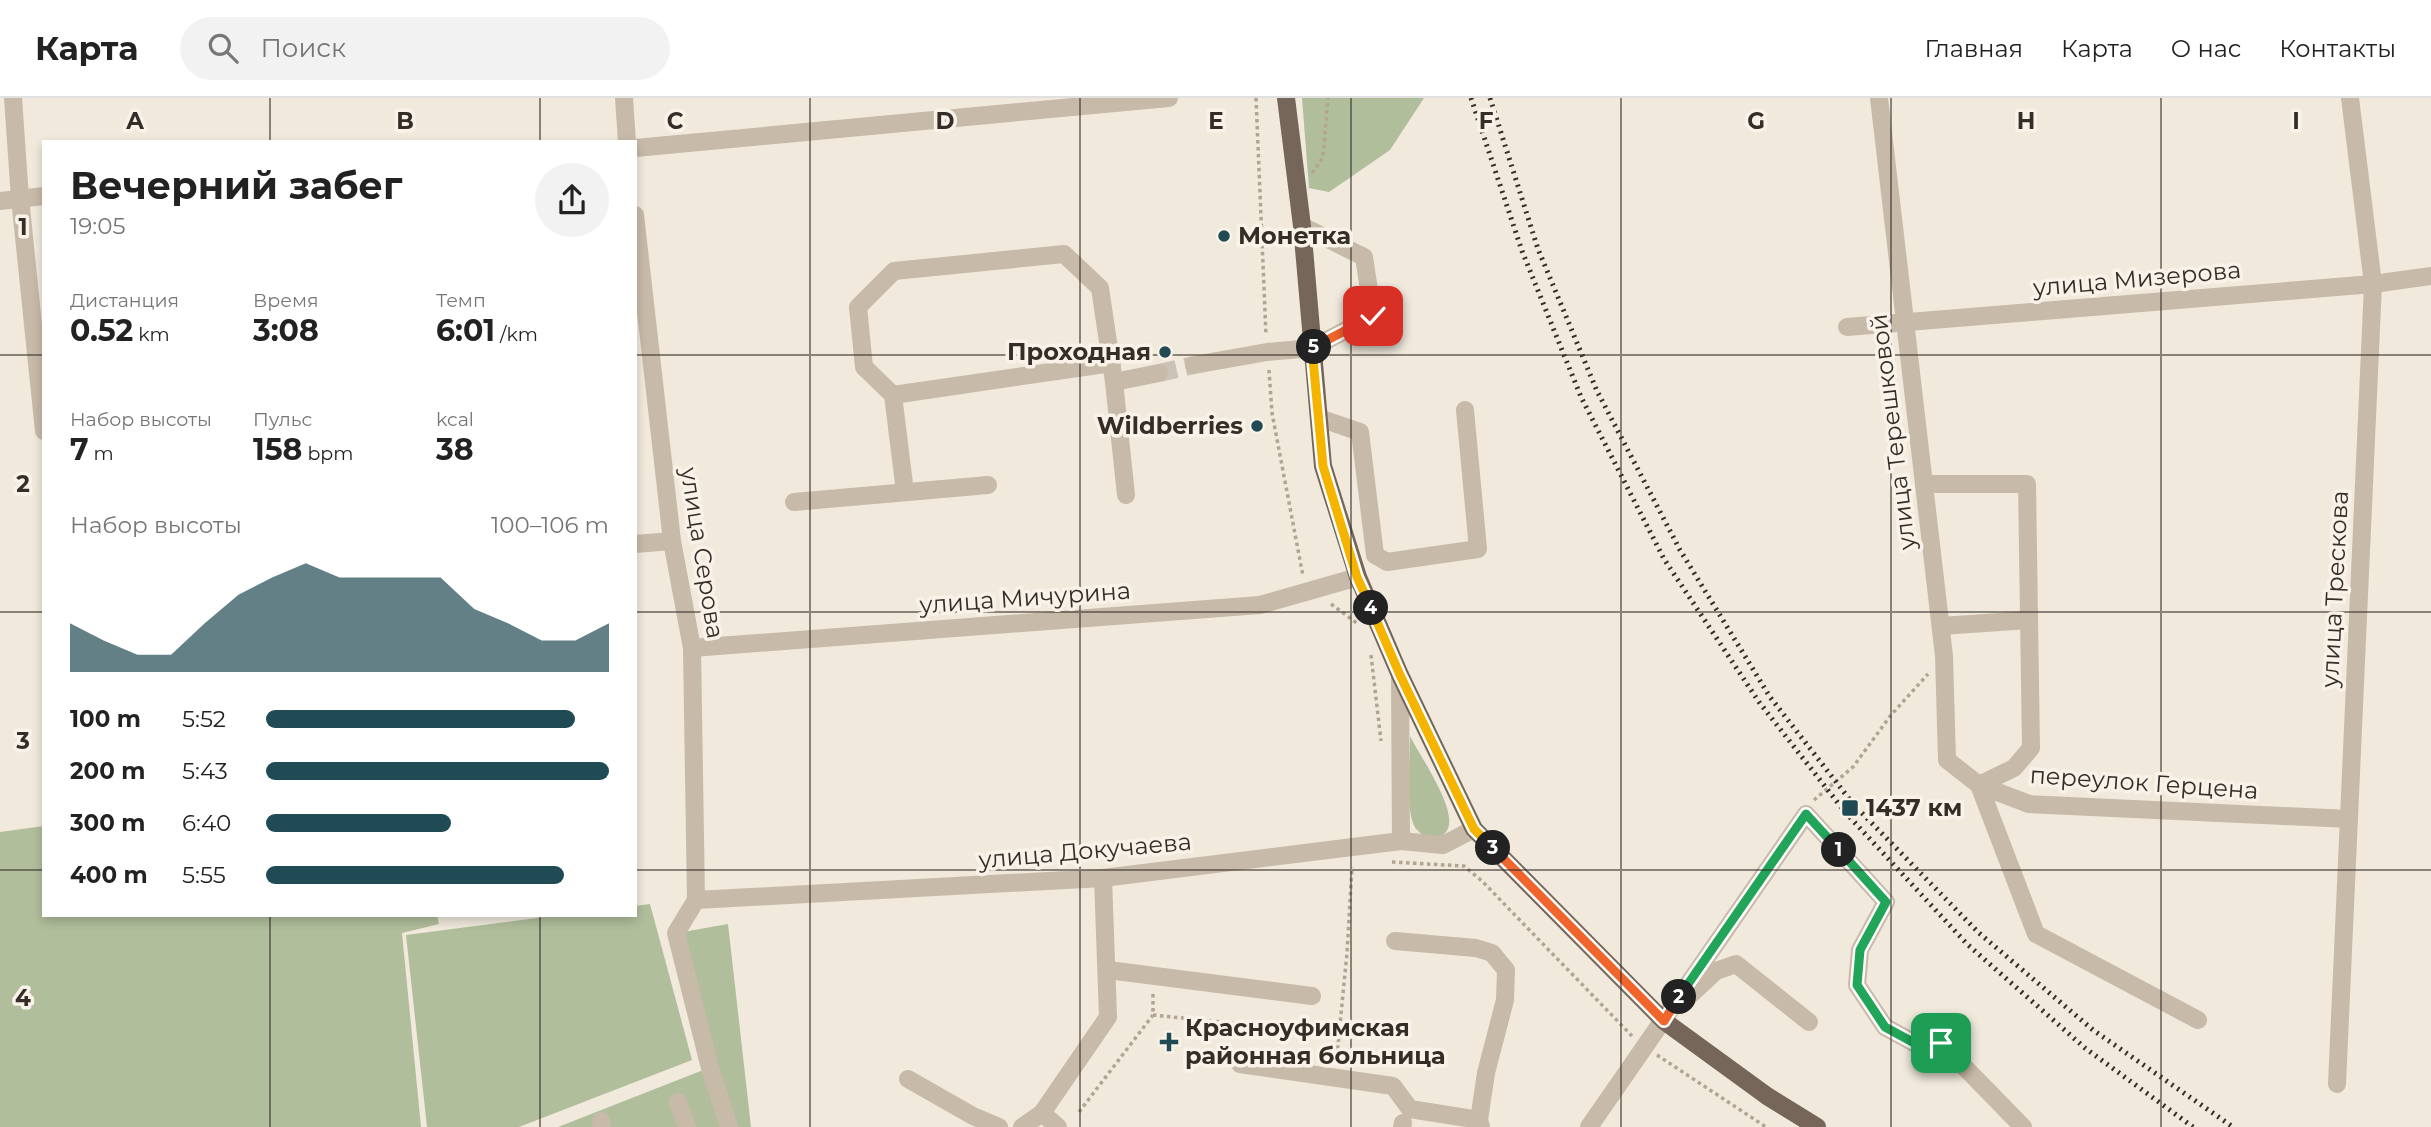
<!DOCTYPE html>
<html lang="ru">
<head>
<meta charset="utf-8">
<style>
  body { margin:0; font-family:Montserrat,sans-serif; background:#f2f2f2; color:#222; height:100vh; display:flex; flex-direction:column; font-size:26px; white-space:nowrap }
  * { box-sizing:border-box; margin:0 }
  p { font-size:23px; color:#767676 }
  .icon { flex:none; width:38px; height:38px; fill:none; stroke:currentColor; stroke-width:2; stroke-linecap:round; stroke-linejoin:round }
  .map { position:relative; flex:1; overflow:hidden }
  .sheet { position:absolute; left:42px; top:42px; width:595px; height:777px; display:flex; flex-direction:column; background:#fff; border-radius:0px; box-shadow:0 4px 10px #0003 }
  .sheet>* { flex:none }
  .pin { position:absolute; display:grid; place-items:center; width:60px; height:60px; color:#fff; margin:-30px; border-radius:14px; box-shadow:0 4px 10px #0006 }
  .km { position:absolute; width:35px; height:35px; margin:-18px; border-radius:50%; background:#222; color:#fff; font-size:19px; line-height:35px; text-align:center }
  .round { display:grid; place-items:center; flex:none; width:74px; height:74px; border-radius:37px; background:#f2f2f2 }
  .summary { display:flex; align-items:center; justify-content:space-between; height:119px; padding:0 28px }
  h1 { font-size:38px; font-weight:700; line-height:52px }
  .metrics { display:grid; grid-template-columns:repeat(3,1fr); gap:10px; height:119px; padding:7px 28px }
  .metrics div { display:grid; align-content:center }
  .metrics b { font-size:30px; font-weight:700 }
  .metrics small { font-size:19px; font-weight:400 }
  .metrics p { font-size:19px }
  .chart { height:196px; padding:14px 28px }
  .chart p { display:flex; justify-content:space-between }
  .chart svg { width:100%; height:126px; margin-top:7px; fill:#204b54; opacity:.7 }
  ul { padding:0 28px; list-style:none; font-size:23px }
  li { display:grid; grid-template-columns:112px 84px 1fr; align-items:center; height:52px }
  li i { height:18px; border-radius:9px; background:#204b54 }
  header { display:flex; align-items:center; gap:42px; box-sizing:border-box; height:98px; padding:0 35px; background:#fff; border-bottom:2px solid #e0e0e0 }
  header strong { font-size:33px }
  nav { display:flex; gap:38px; margin-inline-start:auto; font-size:24px }
  .search { width:490px; height:63px; background:#f2f2f2; display:flex; align-items:center; gap:18px; box-sizing:border-box; padding:0 24px; border-radius:38px; color:#767676; font-size:26px }
  .map>svg:first-child { display:block }
</style>
</head>
<body>
<header>
<strong>Карта</strong>
<div class="search"><svg class="icon" aria-label="search" viewBox="0 0 24 24"><circle cx="10" cy="10" r="6"/><path d="M15 15l6 6"/></svg>Поиск</div>
<nav><a>Главная</a><a>Карта</a><a>О нас</a><a>Контакты</a></nav>
</header>
<div class="map">
<svg width="2431" height="1029" viewBox="0 0 2431 1029">
  <rect width="100%" height="100%" fill="#f0e9dc"/>
  <g fill="#b0be9c">
    <path d="M1302,0H1424L1390,52L1329,94L1309,90Z"/>
    <path d="M1410,638C1420,658 1453,705 1449,727C1445,747 1418,741 1413,725C1406,706 1410,660 1410,638Z"/>
    <path d="M44,728V817H437L439,826L402,835L421,1029H0V734Z"/>
    <path d="M650,806L692,962L519,1029H427L406,837L560,817H635V808Z"/>
    <path d="M728,826L751,1029H558L716,967L683,834Z"/>
  </g>
  <g fill="none" stroke-linecap="round" stroke-linejoin="round">
    <path stroke="#cbc3b8" stroke-width="18" stroke-dasharray="18 9" stroke-linecap="butt" d="M1159,275L1194,267"/>
    <g stroke="#b3a492" stroke-width="3.5" stroke-dasharray="3.5 3.5" stroke-linecap="butt">
      <path d="M1256,0L1266,237"/>
      <path d="M1312,75L1323,59L1328,0"/>
      <path d="M1269,272L1272,315L1303,478"/>
      <path d="M1331,506L1358,526"/>
      <path d="M1371,557L1381,643"/>
      <path d="M1814,702L1853,669L1891,617L1928,576"/>
      <path d="M1392,764L1464,768L1482,783L1632,938"/>
      <path d="M1153,896V917L1338,936"/>
      <path d="M1657,957L1766,1029"/>
      <path d="M1342,963L1337,957L1347,855L1352,769"/>
      <path d="M1079,1014L1153,917"/>
    </g>
    <g stroke="#c8baa8" stroke-width="18">
      <path d="M13,0L20,100L44,333"/>
      <path d="M624,0L627,44"/>
      <path d="M1879,0L1944,558L1947,662L1979,687L2029,706L2349,721"/>
      <path d="M635,50L1169,0"/>
      <path d="M0,103L44,98"/>
      <path d="M635,117L672,443L692,550L696,802"/>
      <path d="M1847,229L2373,186L2431,178"/>
      <path d="M1194,267L1267,254L1312,250L1373,218L1364,159L1302,128"/>
      <path d="M1114,284L1159,275"/>
      <path d="M893,297L1112,265"/>
      <path d="M1319,320L1360,334L1375,457L1387,464L1478,451L1465,312"/>
      <path d="M1924,386H2027L2031,650L2014,670L1979,687L2036,836L2198,922"/>
      <path d="M905,394L893,297L864,269L858,209L894,173L1064,156L1100,190L1114,284L1126,397"/>
      <path d="M794,404L988,387"/>
      <path d="M635,446L672,443"/>
      <path d="M1941,528L2029,522"/>
      <path d="M692,550L1260,507L1358,479"/>
      <path d="M1400,577L1401,743"/>
      <path d="M696,802L1103,780L1401,743L1443,747L1474,731"/>
      <path d="M696,802L676,835L710,970L729,1029"/>
      <path d="M1395,843L1476,850L1492,855L1506,872L1505,902L1486,975L1479,1022L1481,1029"/>
      <path d="M1108,872L1312,898"/>
      <path d="M1686,901L1716,873L1736,866L1809,924"/>
      <path d="M1240,966L1393,988L1410,1011L1479,1022"/>
      <path d="M908,981L973,1018L999,1029"/>
      <path d="M2337,986L2373,186L2350,0"/>
      <path d="M678,1004L687,1029"/>
      <path d="M601,1023L602,1029"/>
      <path d="M1022,1029L1042,1015"/>
      <path d="M1058,1029L1042,1015L1108,919L1103,780"/>
      <path d="M1402,1029L1403,1025"/>
      <path d="M1589,1029L1806,716L1886,804L1860,852L1857,887L1885,929L1918,947L1941,945L2023,1029"/>
    </g>
    <path stroke="#76665a" stroke-width="18" d="M1286,0L1302,128L1323,368L1358,479L1400,577L1474,731L1664,923L1767,998L1817,1029"/>
    <g stroke="#352d28" stroke-width="5" stroke-dasharray="2 5" stroke-linecap="butt">
      <path d="M1471,0L1522,153L1581,299L1664,461L1759,604L1845,714L1967,846L2085,950L2193,1029"/>
      <path d="M1490,0L1538,151L1597,293L1680,452L1770,599L1854,707L1979,835L2093,932L2233,1029"/>
    </g>
  </g>
  <g fill="none" stroke-linecap="round" stroke-linejoin="round">
    <g stroke="#fff" stroke-width="14">
      <path id="split-1" d="M1839,752L1886,804L1860,852L1857,887L1885,929L1918,947L1941,945"/>
    </g>
    <g stroke="#fff" stroke-width="14">
      <path id="split-2" d="M1679,899L1806,716L1839,752"/>
    </g>
    <g stroke="#fff" stroke-width="14">
      <path id="split-3" d="M1493,750L1664,923L1679,899"/>
    </g>
    <g stroke="#fff" stroke-width="14">
      <path id="split-4" d="M1371,510L1400,577L1474,731L1493,750"/>
    </g>
    <g stroke="#fff" stroke-width="14">
      <path id="split-5" d="M1314,249L1312,250L1323,368L1357,479L1371,510"/>
    </g>
    <g stroke="#fff" stroke-width="14">
      <path id="split-6" d="M1314,249L1373,218"/>
    </g>
    <use href="#split-1" stroke="#22a559" stroke-width="9"/>
    <use href="#split-2" stroke="#22a559" stroke-width="9"/>
    <use href="#split-3" stroke="#f0652b" stroke-width="9"/>
    <use href="#split-4" stroke="#f5b400" stroke-width="9"/>
    <use href="#split-5" stroke="#f5b400" stroke-width="9"/>
    <use href="#split-6" stroke="#f0652b" stroke-width="9"/>
  </g>
  <path fill="none" stroke="#352d28" stroke-width="2" stroke-opacity="0.55" d="M270,0V44M540,0V44M810,0V1029M1080,0V1029M1351,0V1029M1621,0V1029M1891,0V1029M2161,0V1029M0,257H44M635,257H2431M0,514H44M635,514H2431M0,772H44M635,772H2431M270,817V1029M540,817V1029"/>
  <g fill="#204b54" stroke="#f8f2e8" stroke-width="2.5">
    <circle cx="1224" cy="138" r="7"/>
    <circle cx="1165" cy="254" r="7"/>
    <circle cx="1257" cy="328" r="7"/>
    <rect x="1841" y="701" width="18" height="18" rx="3.5"/>
    <path d="M1165.5 933.5h7v7h7v7h-7v7h-7v-7h-7v-7h7z"/>
  </g>
  <g text-anchor="middle" stroke-width="7" stroke-linejoin="round" paint-order="stroke">
    <g font-size="24" font-weight="bold" fill="#352d28" stroke="#f8f2e8" text-anchor="start">
      <text x="1238" y="146">Монетка</text>
      <text x="1151" y="262" text-anchor="end">Проходная</text>
      <text x="1243" y="336" text-anchor="end">Wildberries</text>
      <text x="1866" y="718">1437 км</text>
      <text x="1185" y="938">Красноуфимская<tspan x="1185" dy="28">районная больница</tspan></text>
    </g>
    <g font-size="24" fill="#352d28" stroke="#f8f2e8">
      <text transform="translate(2137 181) rotate(-5)" y="8">улица Мизерова</text>
      <text transform="translate(1893 334) rotate(-97)" y="8">улица Терешковой</text>
      <text transform="translate(702 455) rotate(81)" y="8">улица Серова</text>
      <text transform="translate(2335 491) rotate(-87)" y="8">улица Трескова</text>
      <text transform="translate(1025 500) rotate(-4)" y="8">улица Мичурина</text>
      <text transform="translate(2144 685) rotate(4)" y="8">переулок Герцена</text>
      <text transform="translate(1085 753) rotate(-5)" y="8">улица Докучаева</text>
    </g>
  </g>
  <g font-size="23" text-anchor="middle" font-weight="bold" fill="#352d28" stroke="#f8f2e8" stroke-width="7" stroke-linejoin="round" paint-order="stroke">
    <text x="135" y="31">A</text>
    <text x="405" y="31">B</text>
    <text x="675" y="31">C</text>
    <text x="945" y="31">D</text>
    <text x="1216" y="31">E</text>
    <text x="1486" y="31">F</text>
    <text x="1756" y="31">G</text>
    <text x="2026" y="31">H</text>
    <text x="2296" y="31">I</text>
    <text x="23" y="137">1</text>
    <text x="23" y="394">2</text>
    <text x="23" y="651">3</text>
    <text x="23" y="908">4</text>
  </g>
</svg>
<div class="pin" style="left:1941px;top:945px;background:#1e9e55"><svg class="icon" aria-label="arrive" viewBox="0 0 24 24"><path d="M6 21V4h12l-3 4 3 4H6"/></svg></div>
<div class="pin" style="left:1373px;top:218px;background:#d93025"><svg class="icon" aria-label="check" viewBox="0 0 24 24"><path d="M5 12l5 5 9-10"/></svg></div>
<b class="km" style="left:1839px;top:752px">1</b>
<b class="km" style="left:1679px;top:899px">2</b>
<b class="km" style="left:1493px;top:750px">3</b>
<b class="km" style="left:1371px;top:510px">4</b>
<b class="km" style="left:1314px;top:249px">5</b>
<section class="sheet">
<div class="summary"><div><h1>Вечерний забег</h1><p>19:05</p></div><a class="round"><svg class="icon" aria-label="share" viewBox="0 0 24 24"><path d="M12 15V3M7 8l5-5 5 5M5 13v7h14v-7"/></svg></a></div>
<div class="metrics">
<div><p>Дистанция</p><b>0.52<small> km</small></b></div>
<div><p>Время</p><b>3:08</b></div>
<div><p>Темп</p><b>6:01<small> /km</small></b></div>
</div>
<div class="metrics">
<div><p>Набор высоты</p><b>7<small> m</small></b></div>
<div><p>Пульс</p><b>158<small> bpm</small></b></div>
<div><p>kcal</p><b>38</b></div>
</div>
<div class="chart"><p><span>Набор высоты</span>100–106 m</p>
<svg viewBox="0 0 160 44" preserveAspectRatio="none"><path d="M0 44V27L10 33L20 38L30 38L40 27L50 17L60 11L70 6L80 11L90 11L100 11L110 11L120 22L130 27L140 33L150 33L160 27V44z"/></svg>
</div>
<ul>
<li><b>100 m</b>5:52<i style="width:90%"></i></li>
<li><b>200 m</b>5:43<i style="width:100%"></i></li>
<li><b>300 m</b>6:40<i style="width:54%"></i></li>
<li><b>400 m</b>5:55<i style="width:87%"></i></li>
</ul>
</section>
</div>
</body>
</html>
